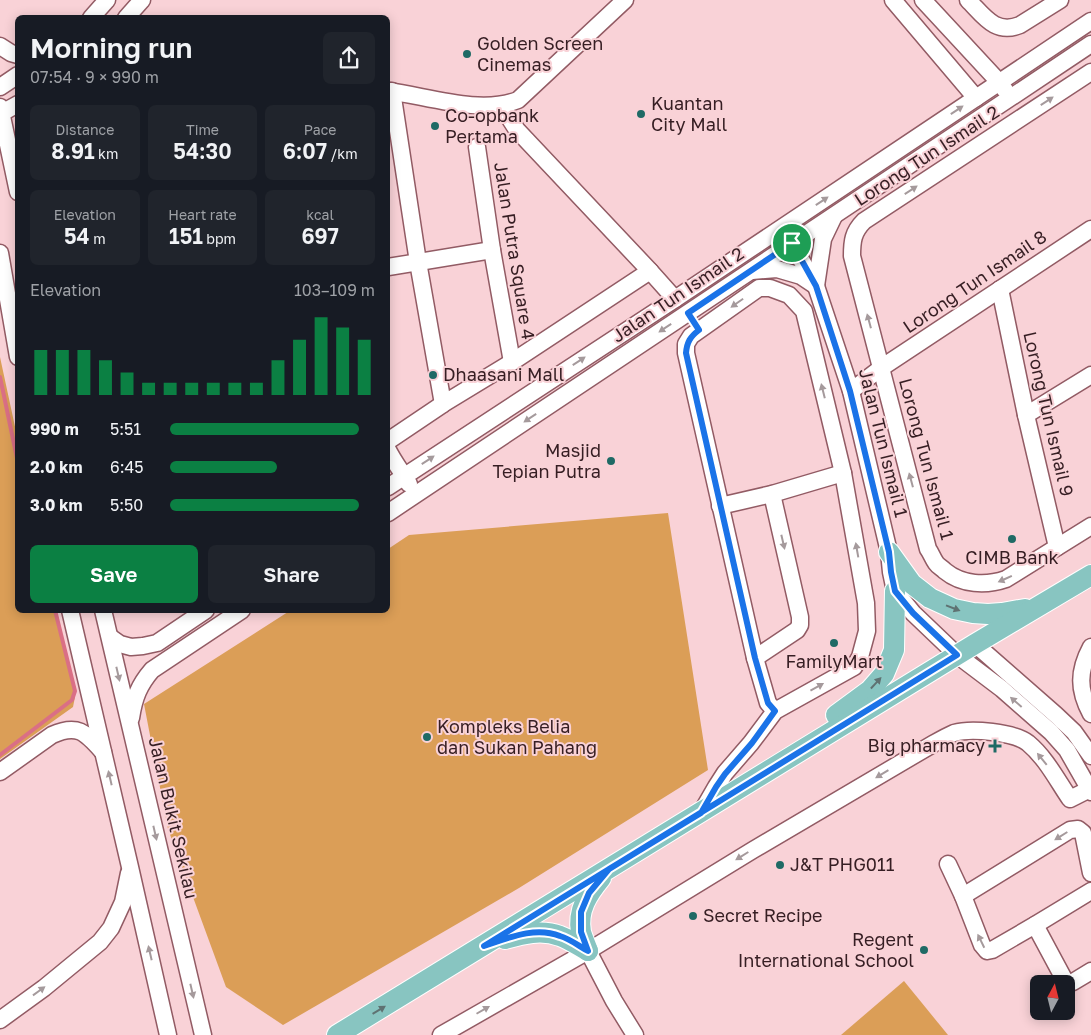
<!DOCTYPE html>
<html lang="en">
<head>
<meta charset="utf-8">
<style>
  body { margin:0; font-family:"Golos Text",sans-serif; background:#20242c; color:#f1f3f6; height:100vh; display:flex; flex-direction:column; font-size:19px; white-space:nowrap }
  * { box-sizing:border-box; margin:0 }
  p { font-size:16px; color:#9ea1a6 }
  .icon { flex:none; width:28px; height:28px; fill:none; stroke:currentColor; stroke-width:2; stroke-linecap:round; stroke-linejoin:round }
  .map { position:relative; flex:1; overflow:hidden }
  .sheet { position:absolute; left:15px; top:15px; width:375px; height:598px; display:flex; flex-direction:column; background:#171b24; border-radius:8px; box-shadow:0 2px 12px #0003 }
  .sheet>* { flex:none }
  .needle { width:32px; rotate:7deg }
  .controls { position:absolute; left:1030px; top:975px; display:grid; gap:10px }
  .controls a { display:grid; place-items:center; width:45px; height:45px; border-radius:8px; background:#171b24; box-shadow:0 2px 12px #0003; font-size:25px }
  .pin { position:absolute; display:grid; place-items:center; width:42px; height:42px; color:#fff; margin:-21px; border:2px solid #fff; border-radius:50%; box-shadow:0 1px 5px #0007 }
  .round { display:grid; place-items:center; flex:none; width:52px; height:52px; border-radius:8px; background:#20242c }
  .head { display:flex; align-items:center; justify-content:space-between; height:85px; padding:0 15px }
  h1 { font-size:28px; font-weight:600; line-height:38px }
  .metrics { display:grid; grid-template-columns:repeat(3,1fr); gap:8px; height:85px; padding:5px 15px }
  .metrics div { display:grid; align-content:center; border-radius:8px; background:#20242c; text-align:center }
  .metrics b { font-size:21px; font-weight:600 }
  .metrics small { font-size:14px; font-weight:400 }
  .metrics p { font-size:14px }
  .chart { height:140px; padding:10px 15px }
  .chart p { display:flex; justify-content:space-between }
  .chart svg { width:100%; height:90px; margin-top:5px; stroke:#0b8043; stroke-width:6 }
  .cta { display:flex; gap:10px; margin-top:auto; padding:10px 15px }
  .cta a { flex:1; height:58px; border-radius:8px; background:#0b8043; color:#fff; font-size:20px; font-weight:600; line-height:58px; text-align:center }
  .cta a+a { background:#20242c; color:#f1f3f6 }
  ul { padding:0 15px; list-style:none; font-size:16px }
  li { display:grid; grid-template-columns:80px 60px 1fr; align-items:center; height:38px }
  li i { height:12px; border-radius:6px; background:#0b8043 }
  .map>svg:first-child { display:block }
</style>
</head>
<body>
<div class="map">
<svg width="1091" height="1035" viewBox="0 0 1091 1035">
  <rect width="100%" height="100%" fill="#f9d2d7"/>
  <g fill="#db9e57">
    <path d="M0,357L17,436L18,610H56L75,697L73,707L0,759Z"/>
    <path d="M668,513L708,770L519,888L283,1025L226,987L168,829L144,704L291,610H388V549L409,535Z"/>
    <path d="M904,981L948,1035H841Z"/>
  </g>
  <g fill="none" stroke-linecap="round" stroke-linejoin="round">
    <g stroke="#da6f85" stroke-width="4">
      <path d="M0,377L18,463"/>
      <path d="M0,755L72,700L75,691L55,610"/>
    </g>
    <g stroke="#925b64" stroke-width="19">
      <g id="minor">
        <path d="M893,0L976,98"/>
        <path d="M923,0L999,82L1005,90"/>
        <path d="M968,0C984,16 995,35 1020,25L1060,0"/>
        <path d="M91,18L107,0"/>
        <path d="M126,18L142,0"/>
        <path d="M0,46L11,53L18,55"/>
        <path d="M1091,72L864,221C853,232 852,241 852,256L928,549C931,553 933,559 936,563C938,566 942,568 945,571C962,585 986,586 1006,579L1091,526"/>
        <path d="M0,87L18,75"/>
        <path d="M388,91C427,96 480,115 518,100L625,0"/>
        <path d="M392,91L418,262L443,404"/>
        <path d="M501,105L517,130L650,271L675,299"/>
        <path d="M0,107L18,192"/>
        <path d="M0,114L18,104"/>
        <path d="M477,147L492,250L512,362"/>
        <path d="M787,235L816,286L851,391L889,552L891,572L895,591L913,613L957,655L1002,689L1051,732L1067,750L1091,792"/>
        <path d="M0,253L18,357"/>
        <path d="M388,267L492,250"/>
        <path d="M752,271L777,269L801,276L816,286"/>
        <path d="M816,286L823,239L834,216"/>
        <path d="M1000,289L1026,415L1057,547"/>
        <path d="M851,391L881,368L1091,229"/>
        <path d="M1026,415L1091,375"/>
        <path d="M388,441L443,404L512,362L650,271"/>
        <path d="M388,450C394,462 402,472 409,484"/>
        <path d="M388,487L675,299L1091,21"/>
        <path d="M720,506L772,494L843,473"/>
        <path d="M388,513L1091,44"/>
        <path d="M70,610L130,867L168,1035"/>
        <path d="M103,610L203,1035"/>
        <path d="M110,637L120,644L131,647L143,646L157,643L206,610"/>
        <path d="M975,644L1056,715L1074,732L1091,756"/>
        <path d="M1091,647C1078,671 1078,690 1091,714"/>
        <path d="M755,658L797,630L800,625V617L772,494"/>
        <path d="M131,718C134,698 139,685 152,670L242,610"/>
        <path d="M0,772L52,735C78,723 86,733 103,752"/>
        <path d="M701,813L716,787L725,773L751,743L775,711L854,667L860,657L867,631L866,603L843,473L804,311L789,295L770,288H759L691,336L686,344V353L755,658L768,703L775,711"/>
        <path d="M948,864L963,896L982,945L987,951L992,950L1035,925L1091,891"/>
        <path d="M963,896L1070,830L1078,829L1083,833L1091,873"/>
        <path d="M1035,925L1064,979L1069,983L1073,982L1091,971"/>
        <path d="M588,951L614,1001L635,1035"/>
        <path d="M0,1020L44,988L100,942L111,928L123,902L129,873"/>
        <path d="M441,1035L588,951L753,850L933,744C940,740 947,736 954,733C971,728 1014,732 1028,743C1046,758 1057,780 1070,799L1090,789"/>
      </g>
    </g>
    <g stroke="#fff" stroke-width="22">
      <g id="major">
        <path d="M889,552L912,584L930,598L954,609L973,613L988,614L1002,613L1025,609"/>
        <path d="M836,715L870,690L884,674L894,650L895,591"/>
        <path d="M505,939C523,934 541,929 560,936C569,939 579,946 588,951"/>
        <path d="M588,951C586,945 583,939 581,932C577,910 588,894 601,878"/>
        <path d="M337,1035L975,644L1091,575"/>
      </g>
    </g>
    <use href="#minor" stroke="#fff" stroke-width="16"/>
    <use href="#major" stroke="#88c5c1" stroke-width="20"/>
  </g>
  <defs><path id="oneway-solid" d="M-6-.8H1V-3.2L6.5 0L1 3.2V.8H-6Z" transform="scale(1.25)"/></defs>
  <g fill="#a59a9c">
    <use href="#oneway-solid" transform="translate(1047 101) rotate(-33)"/>
    <use href="#oneway-solid" transform="translate(957 110) rotate(-34)"/>
    <use href="#oneway-solid" transform="translate(911 190) rotate(-33)"/>
    <use href="#oneway-solid" transform="translate(822 201) rotate(-34)"/>
    <use href="#oneway-solid" transform="translate(737 303) rotate(145)"/>
    <use href="#oneway-solid" transform="translate(869 321) rotate(-105)"/>
    <use href="#oneway-solid" transform="translate(665 328) rotate(146)"/>
    <use href="#oneway-solid" transform="translate(579 361) rotate(-33)"/>
    <use href="#oneway-solid" transform="translate(823 391) rotate(-104)"/>
    <use href="#oneway-solid" transform="translate(530 418) rotate(146)"/>
    <use href="#oneway-solid" transform="translate(428 460) rotate(-33)"/>
    <use href="#oneway-solid" transform="translate(911 480) rotate(-105)"/>
    <use href="#oneway-solid" transform="translate(783 542) rotate(77)"/>
    <use href="#oneway-solid" transform="translate(857 550) rotate(-100)"/>
    <use href="#oneway-solid" transform="translate(1005 579) rotate(156)"/>
    <use href="#oneway-solid" transform="translate(118 674) rotate(77)"/>
    <use href="#oneway-solid" transform="translate(817 687) rotate(-29)"/>
    <use href="#oneway-solid" transform="translate(1016 702) rotate(-139)"/>
    <use href="#oneway-solid" transform="translate(1042 759) rotate(-129)"/>
    <use href="#oneway-solid" transform="translate(882 774) rotate(149)"/>
    <use href="#oneway-solid" transform="translate(110 778) rotate(-103)"/>
    <use href="#oneway-solid" transform="translate(155 833) rotate(77)"/>
    <use href="#oneway-solid" transform="translate(1061 836) rotate(148)"/>
    <use href="#oneway-solid" transform="translate(742 856) rotate(148)"/>
    <use href="#oneway-solid" transform="translate(981 941) rotate(-116)"/>
    <use href="#oneway-solid" transform="translate(150 953) rotate(-103)"/>
    <use href="#oneway-solid" transform="translate(39 991) rotate(-36)"/>
    <use href="#oneway-solid" transform="translate(192 991) rotate(77)"/>
    <use href="#oneway-solid" transform="translate(483 1010) rotate(-30)"/>
  </g>
  <g fill="#5f7272">
    <use href="#oneway-solid" transform="translate(953 608) rotate(21)"/>
    <use href="#oneway-solid" transform="translate(876 683) rotate(-47)"/>
    <use href="#oneway-solid" transform="translate(379 1010) rotate(-31)"/>
  </g>
  <g fill="none" stroke-linecap="round" stroke-linejoin="round">
    <g stroke="#fff" stroke-width="10">
      <path id="route" d="M792,243L688,313L699,330C690,337 687,342 686,353L755,658L768,703L775,711L752,743L725,774L716,787L701,813L609,869L589,893L581,912V932L588,951C579,946 570,939 560,936C535,926 508,938 484,946L957,655L913,613L895,591L891,572L889,552L850,391L816,286L792,243"/>
    </g>
    <use href="#route" stroke="#1a73e8" stroke-width="6"/>
  </g>
  <g fill="#1f6a65" stroke="#f9d2d7" stroke-width="2">
    <circle cx="467" cy="54" r="5"/>
    <circle cx="641" cy="114" r="5"/>
    <circle cx="435" cy="126" r="5"/>
    <circle cx="433" cy="375" r="5"/>
    <circle cx="611" cy="461" r="5"/>
    <circle cx="1012" cy="539" r="5"/>
    <circle cx="834" cy="643" r="5"/>
    <circle cx="427" cy="737" r="5"/>
    <path d="M992.5 738.5h5v5h5v5h-5v5h-5v-5h-5v-5h5z"/>
    <circle cx="780" cy="865" r="5"/>
    <circle cx="693" cy="916" r="5"/>
    <circle cx="924" cy="950" r="5"/>
  </g>
  <g text-anchor="middle" stroke-width="4" stroke-linejoin="round" paint-order="stroke">
    <g font-size="18" fill="#361e23" stroke="#f9d2d7" text-anchor="start">
      <text x="477" y="50">Golden Screen<tspan x="477" dy="21">Cinemas</tspan></text>
      <text x="651" y="110">Kuantan<tspan x="651" dy="21">City Mall</tspan></text>
      <text x="445" y="122">Co-opbank<tspan x="445" dy="21">Pertama</tspan></text>
      <text x="443" y="381">Dhaasani Mall</text>
      <text x="601" y="457" text-anchor="end">Masjid<tspan x="601" dy="21">Tepian Putra</tspan></text>
      <text x="1012" y="564" text-anchor="middle">CIMB Bank</text>
      <text x="834" y="668" text-anchor="middle">FamilyMart</text>
      <text x="437" y="733">Kompleks Belia<tspan x="437" dy="21">dan Sukan Pahang</tspan></text>
      <text x="985" y="752" text-anchor="end">Big pharmacy</text>
      <text x="790" y="871">J&amp;T PHG011</text>
      <text x="703" y="922">Secret Recipe</text>
      <text x="914" y="946" text-anchor="end">Regent<tspan x="914" dy="21">International School</tspan></text>
    </g>
    <g font-size="18" fill="#361e23" stroke="#f9d2d7">
      <text transform="translate(927 156) rotate(-33)" y="6">Lorong Tun Ismail 2</text>
      <text transform="translate(514 251) rotate(81)" y="6">Jalan Putra Square 4</text>
      <text transform="translate(975 282) rotate(-34)" y="6">Lorong Tun Ismail 8</text>
      <text transform="translate(678 295) rotate(-34)" y="6">Jalan Tun Ismail 2</text>
      <text transform="translate(1048 414) rotate(77)" y="6">Lorong Tun Ismail 9</text>
      <text transform="translate(883 443) rotate(76)" y="6">Jalan Tun Ismail 1</text>
      <text transform="translate(926 459) rotate(75)" y="6">Lorong Tun Ismail 1</text>
      <text transform="translate(173 818) rotate(77)" y="6">Jalan Bukit Sekilau</text>
    </g>
  </g>
</svg>
<div class="controls">
<a><svg class="needle" viewBox="-14 -14 28 28"><path d="M0-13l5 13h-10z" fill="#e53935"/><path d="M0 13l5-13h-10z" fill="#9ea1a6"/></svg></a>
</div>
<div class="pin" style="left:792px;top:243px;background:#1e9e55"><svg class="icon" aria-label="arrive" viewBox="0 0 24 24"><path d="M6 21V4h12l-3 4 3 4H6"/></svg></div>
<section class="sheet">
<div class="head"><div><h1>Morning run</h1><p>07:54 · 9 × 990 m</p></div><a class="round"><svg class="icon" aria-label="share" viewBox="0 0 24 24"><path d="M12 15V3M7 8l5-5 5 5M5 13v7h14v-7"/></svg></a></div>
<div class="metrics">
<div><p>Distance</p><b>8.91<small> km</small></b></div>
<div><p>Time</p><b>54:30</b></div>
<div><p>Pace</p><b>6:07<small> /km</small></b></div>
</div>
<div class="metrics">
<div><p>Elevation</p><b>54<small> m</small></b></div>
<div><p>Heart rate</p><b>151<small> bpm</small></b></div>
<div><p>kcal</p><b>697</b></div>
</div>
<div class="chart"><p><span>Elevation</span>103–109 m</p>
<svg viewBox="0 0 160 44" preserveAspectRatio="none"><path d="M5 44V22M15 44V22M25 44V22M35 44V27M45 44V33M55 44V38M65 44V38M75 44V38M85 44V38M95 44V38M105 44V38M115 44V27M125 44V17M135 44V6M145 44V11M155 44V17"/></svg>
</div>
<ul>
<li><b>990 m</b>5:51<i style="width:92%"></i></li>
<li><b>2.0 km</b>6:45<i style="width:52%"></i></li>
<li><b>3.0 km</b>5:50<i style="width:92%"></i></li>
</ul>
<div class="cta"><a>Save</a><a>Share</a></div>
</section>
</div>
</body>
</html>
